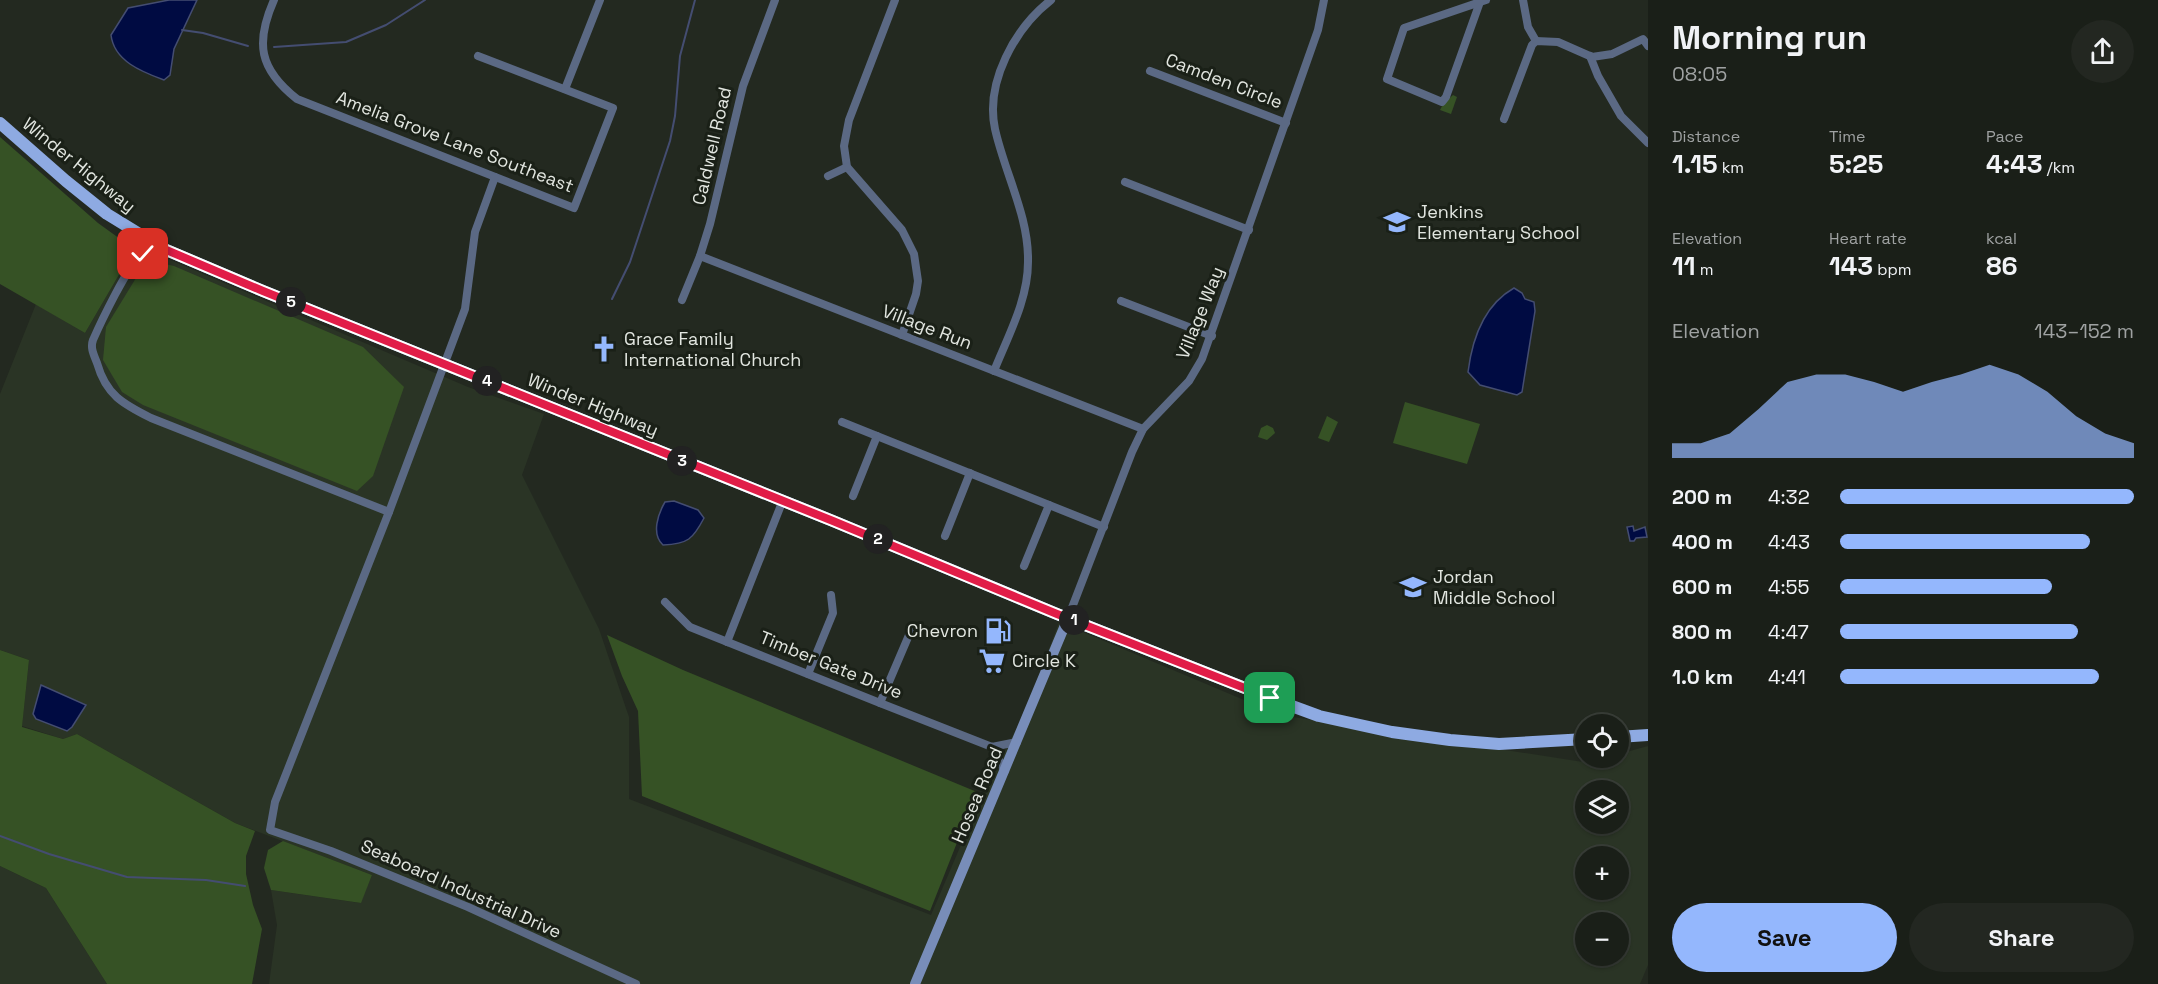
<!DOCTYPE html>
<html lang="en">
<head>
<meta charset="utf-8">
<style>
  body { margin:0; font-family:"Space Grotesk",sans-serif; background:#232721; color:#f1f3f6; height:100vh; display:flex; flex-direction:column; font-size:22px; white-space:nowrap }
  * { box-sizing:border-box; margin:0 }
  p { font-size:20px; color:#9fa2a2 }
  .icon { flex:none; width:33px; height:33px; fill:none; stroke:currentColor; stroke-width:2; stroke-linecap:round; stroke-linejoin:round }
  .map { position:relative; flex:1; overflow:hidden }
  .side { display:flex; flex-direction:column; background:#1a1f18; width:510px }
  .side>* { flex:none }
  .fabs { position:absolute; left:1575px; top:714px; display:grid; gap:12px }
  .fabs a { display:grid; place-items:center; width:54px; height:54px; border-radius:50%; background:#1a1f18; box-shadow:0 2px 4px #0004,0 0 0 2px #383d37; font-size:30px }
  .pin { position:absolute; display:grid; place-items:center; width:51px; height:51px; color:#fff; margin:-26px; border-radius:12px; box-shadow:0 3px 9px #0006 }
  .km { position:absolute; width:30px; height:30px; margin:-15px; border-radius:50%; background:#222; color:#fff; font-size:16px; line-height:30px; text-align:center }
  .round { display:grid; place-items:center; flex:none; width:63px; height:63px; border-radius:32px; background:#232721 }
  .overview { display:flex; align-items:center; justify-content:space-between; height:102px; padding:0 24px }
  h1 { font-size:33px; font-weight:800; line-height:45px }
  .figures { display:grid; grid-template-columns:repeat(3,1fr); gap:9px; height:102px; padding:6px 24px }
  .figures div { display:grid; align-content:center }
  .figures b { font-size:26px; font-weight:800 }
  .figures small { font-size:16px; font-weight:400 }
  .figures p { font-size:16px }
  .chart { height:168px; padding:12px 24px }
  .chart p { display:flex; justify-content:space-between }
  .chart svg { width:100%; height:108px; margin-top:6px; fill:#94b7fd; opacity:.7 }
  .button { display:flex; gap:12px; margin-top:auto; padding:12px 24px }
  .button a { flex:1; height:69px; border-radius:36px; background:#94b7fd; color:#111; font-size:24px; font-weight:800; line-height:69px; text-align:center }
  .button a+a { background:#232721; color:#f1f3f6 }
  ul { padding:0 24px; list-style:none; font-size:20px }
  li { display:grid; grid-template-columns:96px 72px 1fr; align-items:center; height:45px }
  li i { height:15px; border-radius:8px; background:#94b7fd }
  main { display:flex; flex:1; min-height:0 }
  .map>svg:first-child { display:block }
</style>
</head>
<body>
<main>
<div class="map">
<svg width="1648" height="984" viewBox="0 0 1648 984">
  <rect width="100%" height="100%" fill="#232920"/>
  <g fill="#2a3425" fill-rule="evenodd">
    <path d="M134,249L168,259L468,387L544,414L522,475L599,629L629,717V799L931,915L984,791L1027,708L1059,622L1280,715L1583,762L1603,758H1618L1619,754L1648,746V965L1640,984H269L277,925L271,890L360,903L372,875L235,823L77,734L63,739L22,726L29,660L0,650V394L36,304L85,333ZM1586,790H1618V824H1586ZM1586,856H1618V890H1586ZM1586,922H1618V956H1586Z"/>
    <path d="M0,866L46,888L107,984H0Z"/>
  </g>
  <g fill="#365225">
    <path d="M1453,95L1457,97L1451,114L1440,110L1443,104Z"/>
    <path d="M0,137L98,223L134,249L85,333L0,284Z"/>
    <path d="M147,260L174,266L363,347L404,387L373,476L357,491L143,405L122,392L103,360L106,327Z"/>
    <path d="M1405,402L1480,424L1467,464L1393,443Z"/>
    <path d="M1327,416L1338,422L1329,442L1318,438Z"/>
    <path d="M1267,425L1273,428L1275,433L1267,440L1258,437L1261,428Z"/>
    <path d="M607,635L683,670L977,792L930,911L642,796L638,711L622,676Z"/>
    <path d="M0,650L29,660L22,727L63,739L77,734L235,823L255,831L246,856V874L253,905L262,929L252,984H107L46,888L0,866Z"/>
    <path d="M283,841L372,875L361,903L271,890L264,868L268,850Z"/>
  </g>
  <g fill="#000b42" stroke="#444d71" stroke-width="1.5">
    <path d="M169,0H197L174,49L170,75L164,80C142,72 114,61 111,35L128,8Z"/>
    <path d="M1514,288L1522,293L1525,299L1534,302L1535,311L1522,392L1517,395L1480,385L1468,372C1472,340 1484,305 1514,288Z"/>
    <path d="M674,501L698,510L704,518C693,539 688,544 663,545C651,534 658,514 665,502Z"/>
    <path d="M1633,526L1634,531L1645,527L1647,537L1636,538L1634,541H1630L1627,527Z"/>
    <path d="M41,685L86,705L72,727L67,731L36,719L33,714Z"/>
  </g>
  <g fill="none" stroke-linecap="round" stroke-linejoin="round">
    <g stroke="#444d71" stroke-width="2">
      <path d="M182,30L203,33L248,46"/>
      <path d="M274,47L346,42L386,25L425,0"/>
      <path d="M612,299L630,262L670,141L675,116L680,56L695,0"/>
      <path d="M0,836L49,854L127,877L206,880L245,886"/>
    </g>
    <g stroke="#5b6984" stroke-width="8">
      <path d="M274,0C255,43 259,69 297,99L574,208L613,108L478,56"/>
      <path d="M895,0L849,120L844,146L847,167L902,230L914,254L918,281L916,294L902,335"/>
      <path d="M1523,0L1528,27L1536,41"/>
      <path d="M1480,2L1446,97L1442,102L1387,79L1404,28L1486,0"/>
      <path d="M1590,56L1598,76L1621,116L1648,143"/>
      <path d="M1150,71L1286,123"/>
      <path d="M565,89L600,0"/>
      <path d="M1504,119L1532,45L1536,41L1558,42L1592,57L1612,54L1643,39L1648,46"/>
      <path d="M828,176L847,167"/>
      <path d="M495,177L475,232L465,309L389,512L275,802L270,830L331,851L468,907L636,984"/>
      <path d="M1125,182L1249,230"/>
      <path d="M129,230L138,246V258"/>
      <path d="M163,249C156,249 148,251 141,255C128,265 100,324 93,340C90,348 94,355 97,363C106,395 123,404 151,418L389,512"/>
      <path d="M700,256L1143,429"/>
      <path d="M682,300L700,256L710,224L743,86L775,0"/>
      <path d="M1121,301L1212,336"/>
      <path d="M994,371C1008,336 1028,300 1028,262C1029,216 1005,174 995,129C985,82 1015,28 1051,0"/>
      <path d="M842,422L1104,527"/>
      <path d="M853,496L877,436"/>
      <path d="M945,536L970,473"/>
      <path d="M1024,566L1049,505"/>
      <path d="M665,602L690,627L880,703L992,747L1017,742"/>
      <path d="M1068,618L1132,452L1143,429L1189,381L1202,359L1318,30L1324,0"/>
      <path d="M727,642L783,500"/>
      <path d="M808,674L833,613L831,595"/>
      <path d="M880,703L912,628"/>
      <path d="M992,747L1005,771"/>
    </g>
    <path stroke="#788db9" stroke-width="10" d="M915,984L1068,618"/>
    <g stroke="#8eaae2" stroke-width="12">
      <path d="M0,123L66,181L107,214L164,249L263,291L833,521L1057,614L1270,698L1319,716L1392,732L1450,740L1499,744L1586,739"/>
      <path d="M1618,737L1648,735"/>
    </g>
  </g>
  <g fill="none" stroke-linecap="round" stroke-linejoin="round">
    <g stroke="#fff" stroke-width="12">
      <path id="route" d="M143,254L164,249L263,291L833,521L1057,614L1270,698"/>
    </g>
    <use href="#route" stroke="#e11d48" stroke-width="8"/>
  </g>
  <defs>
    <g id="school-bare" transform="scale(2.07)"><path d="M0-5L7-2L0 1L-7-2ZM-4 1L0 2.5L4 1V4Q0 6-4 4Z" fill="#94b7fd" stroke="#1a2017" stroke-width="2.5" paint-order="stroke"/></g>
    <g id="church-bare" transform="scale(2.07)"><path d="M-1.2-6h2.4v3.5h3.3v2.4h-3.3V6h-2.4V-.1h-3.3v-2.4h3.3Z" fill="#94b7fd" stroke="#1a2017" stroke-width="2.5" paint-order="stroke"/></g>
    <g id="fuel-bare" transform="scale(2.07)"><path d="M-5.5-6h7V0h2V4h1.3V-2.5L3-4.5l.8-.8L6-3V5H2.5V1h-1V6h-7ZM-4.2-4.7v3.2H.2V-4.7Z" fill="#94b7fd" stroke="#1a2017" stroke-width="2.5" paint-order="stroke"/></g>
    <g id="supermarket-bare" transform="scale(2.07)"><path d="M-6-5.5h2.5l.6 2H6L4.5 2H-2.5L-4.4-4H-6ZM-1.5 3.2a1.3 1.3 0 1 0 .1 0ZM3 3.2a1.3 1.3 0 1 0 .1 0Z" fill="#94b7fd" stroke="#1a2017" stroke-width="2.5" paint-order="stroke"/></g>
  </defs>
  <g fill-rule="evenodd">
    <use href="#school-bare" x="1397" y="222"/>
    <use href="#church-bare" x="604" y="349"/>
    <use href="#school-bare" x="1413" y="587"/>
    <use href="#fuel-bare" x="998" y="631"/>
    <use href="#supermarket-bare" x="992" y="661"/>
  </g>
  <g text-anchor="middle" stroke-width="6" stroke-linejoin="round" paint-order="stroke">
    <g font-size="18" fill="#e2e6e0" stroke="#1a2017">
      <text transform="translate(1224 81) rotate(21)" y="6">Camden Circle</text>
      <text transform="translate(455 142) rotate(21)" y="6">Amelia Grove Lane Southeast</text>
      <text transform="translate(712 146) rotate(-77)" y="6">Caldwell Road</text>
      <text transform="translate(79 165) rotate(39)" y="6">Winder Highway</text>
      <text transform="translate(1200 313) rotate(-68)" y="6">Village Way</text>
      <text transform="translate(927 327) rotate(21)" y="6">Village Run</text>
      <text transform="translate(593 405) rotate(22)" y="6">Winder Highway</text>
      <text transform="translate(831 665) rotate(22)" y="6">Timber Gate Drive</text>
      <text transform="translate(977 795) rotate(-67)" y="6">Hosea Road</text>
      <text transform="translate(461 889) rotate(24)" y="6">Seaboard Industrial Drive</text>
    </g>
    <g font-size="18" fill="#e2e6e0" stroke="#1a2017" text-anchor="start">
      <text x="1417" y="218">Jenkins<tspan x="1417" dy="21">Elementary School</tspan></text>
      <text x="624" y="345">Grace Family<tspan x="624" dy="21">International Church</tspan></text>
      <text x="1433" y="583">Jordan<tspan x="1433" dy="21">Middle School</tspan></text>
      <text x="978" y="637" text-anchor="end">Chevron</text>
      <text x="1012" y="667">Circle K</text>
    </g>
  </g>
</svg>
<div class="fabs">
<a><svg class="icon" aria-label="locate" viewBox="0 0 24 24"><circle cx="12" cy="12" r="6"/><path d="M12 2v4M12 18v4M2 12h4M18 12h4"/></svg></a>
<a><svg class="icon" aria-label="layers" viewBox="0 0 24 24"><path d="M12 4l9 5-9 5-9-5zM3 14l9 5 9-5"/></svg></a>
<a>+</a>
<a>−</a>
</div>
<div class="pin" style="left:1270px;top:698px;background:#1e9e55"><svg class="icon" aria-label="arrive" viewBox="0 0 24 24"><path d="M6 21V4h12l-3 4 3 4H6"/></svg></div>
<div class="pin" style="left:143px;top:254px;background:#d93025"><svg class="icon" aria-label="check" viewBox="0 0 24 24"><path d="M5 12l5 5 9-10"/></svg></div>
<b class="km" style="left:1074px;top:620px">1</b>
<b class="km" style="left:878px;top:539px">2</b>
<b class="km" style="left:682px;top:461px">3</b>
<b class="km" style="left:487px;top:381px">4</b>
<b class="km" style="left:291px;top:302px">5</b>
</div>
<section class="side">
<div class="overview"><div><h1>Morning run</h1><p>08:05</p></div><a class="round"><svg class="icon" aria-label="share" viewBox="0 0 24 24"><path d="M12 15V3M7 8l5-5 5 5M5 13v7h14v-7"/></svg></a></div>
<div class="figures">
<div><p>Distance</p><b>1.15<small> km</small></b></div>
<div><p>Time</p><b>5:25</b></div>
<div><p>Pace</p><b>4:43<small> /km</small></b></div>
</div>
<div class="figures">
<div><p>Elevation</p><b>11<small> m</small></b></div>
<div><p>Heart rate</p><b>143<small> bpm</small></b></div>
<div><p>kcal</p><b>86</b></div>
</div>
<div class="chart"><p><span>Elevation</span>143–152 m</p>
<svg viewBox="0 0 160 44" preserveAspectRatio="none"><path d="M0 44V38L10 38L20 34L30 24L40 13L50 10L60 10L70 13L80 17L90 13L100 10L110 6L120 10L130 17L140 27L150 34L160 38V44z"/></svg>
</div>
<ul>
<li><b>200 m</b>4:32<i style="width:100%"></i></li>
<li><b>400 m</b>4:43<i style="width:85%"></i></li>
<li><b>600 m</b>4:55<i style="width:72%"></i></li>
<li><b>800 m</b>4:47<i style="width:81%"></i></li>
<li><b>1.0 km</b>4:41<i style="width:88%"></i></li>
</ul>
<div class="button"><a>Save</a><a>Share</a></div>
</section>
</main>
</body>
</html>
